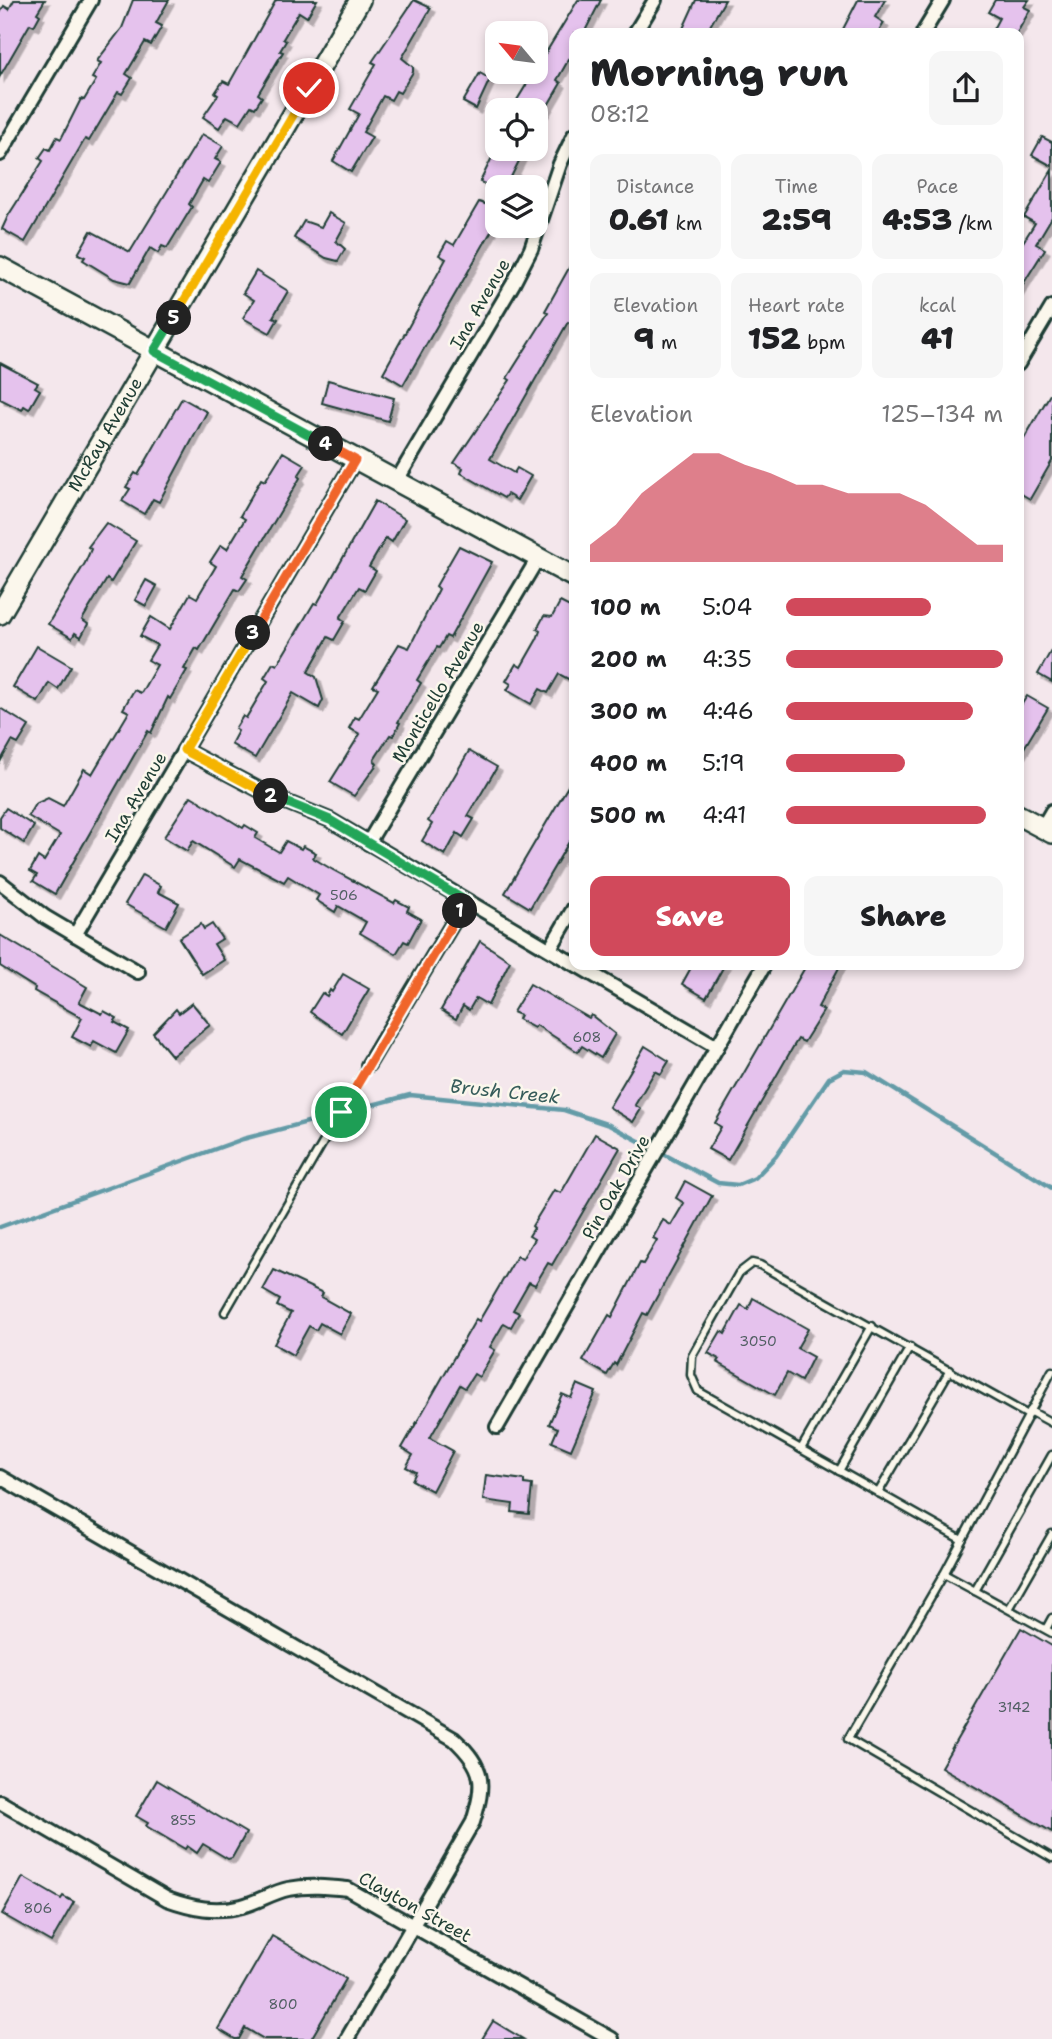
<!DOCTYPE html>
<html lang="en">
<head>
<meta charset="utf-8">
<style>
  body { margin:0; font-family:"Shantell Sans",sans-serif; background:#f6f6f6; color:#202124; height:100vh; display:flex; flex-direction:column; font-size:26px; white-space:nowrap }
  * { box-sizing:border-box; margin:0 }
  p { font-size:23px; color:#757577 }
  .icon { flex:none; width:38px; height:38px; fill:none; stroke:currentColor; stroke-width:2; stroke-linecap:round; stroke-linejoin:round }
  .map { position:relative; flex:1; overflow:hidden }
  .sheet { position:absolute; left:569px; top:28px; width:455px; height:942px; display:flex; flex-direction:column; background:#fff; border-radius:14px; box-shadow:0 4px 10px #0003 }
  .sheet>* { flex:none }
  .needle { width:46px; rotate:299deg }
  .tools { position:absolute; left:485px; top:21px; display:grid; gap:14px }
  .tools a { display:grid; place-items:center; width:63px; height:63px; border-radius:14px; background:#fff; box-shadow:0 4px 10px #0003; font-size:35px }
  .pin { position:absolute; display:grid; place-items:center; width:60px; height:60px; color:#fff; margin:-30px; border:4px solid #fff; border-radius:50%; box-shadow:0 2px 7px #0007 }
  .km { position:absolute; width:35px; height:35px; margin:-18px; border-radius:50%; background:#222; color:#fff; font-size:19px; line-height:35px; text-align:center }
  .round { display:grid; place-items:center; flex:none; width:74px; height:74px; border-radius:14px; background:#f6f6f6 }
  .headline { display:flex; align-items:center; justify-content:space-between; height:119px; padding:0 21px }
  h1 { font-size:38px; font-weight:800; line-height:52px }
  .metrics { display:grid; grid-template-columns:repeat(3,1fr); gap:10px; height:119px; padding:7px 21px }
  .metrics div { display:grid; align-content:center; border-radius:14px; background:#f6f6f6; text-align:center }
  .metrics b { font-size:30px; font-weight:800 }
  .metrics small { font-size:19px; font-weight:400 }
  .metrics p { font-size:19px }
  .chart { height:196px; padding:14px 21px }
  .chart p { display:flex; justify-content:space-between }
  .chart svg { width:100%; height:126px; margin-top:7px; fill:#d1495b; opacity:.7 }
  .primary-button { display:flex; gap:14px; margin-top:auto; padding:14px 21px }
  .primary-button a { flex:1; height:80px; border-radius:14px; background:#d1495b; color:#fff; font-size:28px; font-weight:800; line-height:80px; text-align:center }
  .primary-button a+a { background:#f6f6f6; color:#202124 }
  ul { padding:0 21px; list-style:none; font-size:23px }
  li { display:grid; grid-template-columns:112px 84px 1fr; align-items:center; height:52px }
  li i { height:18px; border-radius:9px; background:#d1495b }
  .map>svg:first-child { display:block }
</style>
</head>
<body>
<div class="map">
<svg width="1052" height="2039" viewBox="0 0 1052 2039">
  <defs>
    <filter id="shadow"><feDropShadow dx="4.5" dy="4.5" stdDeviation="0" flood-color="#0004"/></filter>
  </defs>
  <rect width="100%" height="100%" fill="#f4e7ec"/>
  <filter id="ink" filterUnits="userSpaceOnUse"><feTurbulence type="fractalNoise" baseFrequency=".0143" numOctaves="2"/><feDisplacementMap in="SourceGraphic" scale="14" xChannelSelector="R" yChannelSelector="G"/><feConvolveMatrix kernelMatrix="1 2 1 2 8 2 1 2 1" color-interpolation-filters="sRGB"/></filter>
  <g filter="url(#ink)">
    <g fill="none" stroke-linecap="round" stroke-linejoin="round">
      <path stroke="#649ba7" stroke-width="4.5" d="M0,1227L243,1139L410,1095L564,1110L609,1125L718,1183L738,1185L755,1178L776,1156L829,1078L844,1070L866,1072L1052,1188"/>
    </g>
    <g fill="#e5c2ed" stroke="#1f3d34" stroke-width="2" filter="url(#shadow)">
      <path d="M14,0H45L37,13L40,15L34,26L30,24L0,76V13L4,6L9,9Z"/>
      <path d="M133,0H169L156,23L162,26L151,45L145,42L126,74L132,78L122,94L118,92L89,141L85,139L25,242L2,229L8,216L43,161L39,158L46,148L50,150L57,137L61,139L81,99L84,100L96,80L92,78L101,63L97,61L122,28Z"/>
      <path d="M276,0H317L307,17L299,12L283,39L286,41L280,51L283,52L258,94L262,97L255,108L251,106L240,123L227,116L219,128L203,117L218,95L215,93L223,81L229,84Z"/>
      <path d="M414,0L431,8L402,58L413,67V72L400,93L396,91L391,100L383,96L363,132L372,137L351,172L333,161L359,114L350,109L376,64L372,62Z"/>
      <path d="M578,0H601L584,33H574V62L569,59L557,80L561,83L544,112L539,109L523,110L514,105Z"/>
      <path d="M696,0H725L706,33H681Z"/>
      <path d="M858,0H885L875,17L884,23L878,33H841Z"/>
      <path d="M995,0H1029L1024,7L1030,10L1017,33H991L999,18L988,12Z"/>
      <path d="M480,73L490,79L476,109L463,102Z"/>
      <path d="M202,134L223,146L215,159L221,162L208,183L203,180L189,204L192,207L167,248L162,246L158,253L150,248L130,283L114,279L83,260L85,257L78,254L91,231L130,252Z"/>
      <path d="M1042,137L1052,142V166L1032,155Z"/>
      <path d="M496,149H525L506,187H492L480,182Z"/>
      <path d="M1052,170V217L1036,244L1045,249L1018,292V250L1035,223L1024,217Z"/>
      <path d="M479,202L497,208L492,230L403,385L383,373L446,259L439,255L447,241L454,245Z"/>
      <path d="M329,213L346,223L336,241L345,249L338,261L326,258L294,238L304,221L321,227Z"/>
      <path d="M574,259V325L568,322L490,459L514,473L517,468L531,476L517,500L507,494L504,498L461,473L463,468L454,463L510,380L507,378L548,313L545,311Z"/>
      <path d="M256,271L288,291L273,317L278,319L270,333L243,318L254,300L243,293Z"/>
      <path d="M0,363L38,383L35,387L40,390L29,409L24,406L22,410L0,399Z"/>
      <path d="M328,380L394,398L388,421L322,403Z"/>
      <path d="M1052,391V461L1030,499L1018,492V449Z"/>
      <path d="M182,398L207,412L159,502L153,499L144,514L122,501L130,489L126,487L135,473L138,475Z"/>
      <path d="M283,452L305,465L298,476L300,478L242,576L247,579L239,591L235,589L199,650L196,648L184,669L187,670L170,699L168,697L151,733L148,731L55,894L33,881L37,875L30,871L38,857L44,861L60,835L28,816L35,804L48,798L63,806L84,769L92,774L129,712L123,709L134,690L141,693L157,665L148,660L157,645L140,636L151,617L170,629L190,594L197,598L216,566L210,562L221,545L227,549L245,519L240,516L261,479L265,481Z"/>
      <path d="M375,501L405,519L392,542L386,538L369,567L376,571L365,590L359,587L340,618L345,621L334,640L328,637L308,672L316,677L323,700L319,708L293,693L255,758L231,744L238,731L235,729L243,716L246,718L268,681L264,678L273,663L277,665L314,603L317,604Z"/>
      <path d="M106,523L136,541L111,582L107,579L82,620L88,624L81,637L75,633L72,638L48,624L85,563L91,549L88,547Z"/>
      <path d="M459,546L492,562L450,638L446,636L439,648L437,647L417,680L421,683L398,722L400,723L393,736L390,735L374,760L377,764L354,796L330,782L360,734L349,728L355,717L359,719L378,688L373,686L399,644L409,648L439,589L436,586Z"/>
      <path d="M146,580L157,586L146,606L135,600Z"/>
      <path d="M560,602L574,609V682L559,674L548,693L540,689L531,704L507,690L511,684L506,681L516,664L521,667L537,639L540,631L537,629L544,616L552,617Z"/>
      <path d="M37,646L71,666L58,689L49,683L38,702L13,687Z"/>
      <path d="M1052,649V682L1038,674Z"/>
      <path d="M1027,696L1048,708L1018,758V710Z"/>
      <path d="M0,708L29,726L18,744L12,741L0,762Z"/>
      <path d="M469,751L497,767L468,816L474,819L463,837L457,833L445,855L422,841L432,824L428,821Z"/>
      <path d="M574,776V845L569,842L530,908L505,893Z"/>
      <path d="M191,796L243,828L245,825L258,833L255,838L279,852L286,841L301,849L303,846L316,853L313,858L333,870L394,903L396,900L409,907L407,911L421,919L408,943L404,941L396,954L360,933L366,922L338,906L335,912L316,900L319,895L288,876L284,882L240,859L235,867L193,841L187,851L164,837Z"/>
      <path d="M6,808L34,826L24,843L0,828V817Z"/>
      <path d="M142,875L161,886L158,892L179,903L166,927L125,904Z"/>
      <path d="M201,924L204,929L212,924L222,939L214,944L224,960L202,974L179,938Z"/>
      <path d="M0,935L87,987L79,1002L102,1014L104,1011L117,1018L114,1022L129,1030L116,1053L94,1041L91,1047L72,1037L82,1018L34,991L35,988L0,966Z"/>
      <path d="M480,941L510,961L488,1005L476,998L469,1010L463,1006L456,1019L441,1010Z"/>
      <path d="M693,964H725L706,998L682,984Z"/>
      <path d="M807,964H841L818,1007L824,1010L804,1042L798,1039L793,1047L728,1160L708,1149L721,1127L715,1123Z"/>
      <path d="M343,974L369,989L342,1034L310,1012L322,993L327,996L330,990L332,992Z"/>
      <path d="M530,984L589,1018L591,1015L615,1034L601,1058L582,1046L578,1052L536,1025L534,1028L518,1019L520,1015L513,1012Z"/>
      <path d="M192,1003L210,1025L172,1056L153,1033L176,1009L179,1013Z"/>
      <path d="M645,1046L669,1061L661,1074L655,1071L635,1105L641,1109L633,1122L609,1107Z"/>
      <path d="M595,1134L620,1148L552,1265L548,1263L535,1285L529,1282L513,1310L519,1313L511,1327L504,1323L490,1347L495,1350L479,1377L474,1374L465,1388L460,1385L430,1438L453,1451L432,1491L412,1480L416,1472L406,1467L413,1455L402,1448L476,1319L479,1321L517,1256L522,1259L534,1239L529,1236L534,1228L532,1226L554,1190L561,1193Z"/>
      <path d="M685,1181L712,1196L647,1315L643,1313L616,1365L614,1363L607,1375L583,1361L609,1315L612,1317L640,1263L643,1264L657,1240L653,1238L663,1220L671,1225L684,1203L676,1198Z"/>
      <path d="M274,1270L323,1293L321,1297L351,1314L340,1334L320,1323L316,1330L309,1326L293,1355L274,1344L291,1313L277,1306L280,1300L263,1290Z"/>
      <path d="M753,1298L808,1329L797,1348L813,1357L801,1381L787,1373L775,1395L717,1362L719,1359L708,1353L721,1331L725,1334L741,1305L748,1309Z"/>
      <path d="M577,1384L596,1392L571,1450L552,1442L558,1428L549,1424L562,1394L571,1398Z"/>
      <path d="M486,1475L524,1480V1484L532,1485L529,1514L512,1512L513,1504L483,1500Z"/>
      <path d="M1021,1628L1052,1646V1832L941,1767Z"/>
      <path d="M157,1780L246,1833L232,1858L228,1859L203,1844L197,1853L187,1846L185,1849L146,1826L148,1823L136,1816Z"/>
      <path d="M23,1877L61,1899L63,1896L74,1902L51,1942L2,1914Z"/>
      <path d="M272,1936L346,1979L311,2039H264L245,2028L239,2039H235L218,2029Z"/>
      <path d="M493,2021L523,2039H482Z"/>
    </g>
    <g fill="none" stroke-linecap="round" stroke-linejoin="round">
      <g stroke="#1f3d34" stroke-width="11">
        <g id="lane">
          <path d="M225,1312L368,1065"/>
          <path d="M1052,1371L944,1574L848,1739L1052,1858"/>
          <path d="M1030,1411L1052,1423"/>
          <path d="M801,1449L872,1326"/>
          <path d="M839,1471L910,1347"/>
          <path d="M878,1493L950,1370"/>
          <path d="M962,1540L698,1391L691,1375L692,1356L739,1273L752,1263L760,1265L1028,1415"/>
          <path d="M944,1574L1052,1633"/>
          <path d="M975,1591L1052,1455"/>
          <path d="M1009,1609L1052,1534"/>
          <path d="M1046,1629L1052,1618"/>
        </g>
      </g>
      <g stroke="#1f3d34" stroke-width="18">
        <g id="street">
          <path d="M635,33L655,0"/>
          <path d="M923,33L943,0"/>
          <path d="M0,154L91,0"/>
          <path d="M1018,364L1052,307"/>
          <path d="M396,482L513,284L531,249L560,164L574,135"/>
          <path d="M184,750L271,796L330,820L574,964"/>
          <path d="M1042,828L1052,811"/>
          <path d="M368,843L538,558"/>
          <path d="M0,882L45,917L138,972"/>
          <path d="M75,935L355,460"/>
          <path d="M550,949L574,908"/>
          <path d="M575,964L717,1047"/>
          <path d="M368,1065L466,901"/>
          <path d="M497,1427L765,964"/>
          <path d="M0,1477L454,1739C485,1768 485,1783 473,1822L347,2039"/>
          <path d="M0,1802L167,1899C192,1908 216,1913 242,1906C258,1902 273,1892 288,1889C309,1885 328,1887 348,1889L612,2039"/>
        </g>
      </g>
      <g stroke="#1f3d34" stroke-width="24">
        <g id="secondary">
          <path d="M0,267L574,577"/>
          <path id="s1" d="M0,614L360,0"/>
          <path d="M1018,815L1052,833"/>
        </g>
      </g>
      <use href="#lane" stroke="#fbf7ec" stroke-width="6"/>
      <use href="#street" stroke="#fbf7ec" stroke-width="12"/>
      <use href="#secondary" stroke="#fbf7ec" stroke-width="19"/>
    </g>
  </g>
  <g fill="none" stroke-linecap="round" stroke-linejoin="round" filter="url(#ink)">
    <g stroke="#fff" stroke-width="14">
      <path id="split-1" d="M341,1112L460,911"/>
    </g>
    <g stroke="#fff" stroke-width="14">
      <path id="split-2" d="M271,796L330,820L466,901L460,911"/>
    </g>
    <g stroke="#fff" stroke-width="14">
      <path id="split-3" d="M253,633L184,750L271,796"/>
    </g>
    <g stroke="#fff" stroke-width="14">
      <path id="split-4" d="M253,633L355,460L326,444"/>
    </g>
    <g stroke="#fff" stroke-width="14">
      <path id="split-5" d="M174,318L154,351L326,444"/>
    </g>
    <g stroke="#fff" stroke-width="14">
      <path id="split-6" d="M174,318L309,88"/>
    </g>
    <use href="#split-1" stroke="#f0652b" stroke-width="9"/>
    <use href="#split-2" stroke="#22a559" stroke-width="9"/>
    <use href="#split-3" stroke="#f5b400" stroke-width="9"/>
    <use href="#split-4" stroke="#f0652b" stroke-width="9"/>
    <use href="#split-5" stroke="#22a559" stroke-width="9"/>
    <use href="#split-6" stroke="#f5b400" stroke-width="9"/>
  </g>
  <g text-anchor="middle" stroke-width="5" stroke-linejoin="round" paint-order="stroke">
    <g font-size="14" fill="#505e62">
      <text x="344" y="900">506</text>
      <text x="587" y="1042">608</text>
      <text x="758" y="1346">3050</text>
      <text x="1014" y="1712">3142</text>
      <text x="183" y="1825">855</text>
      <text x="38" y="1913">806</text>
      <text x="283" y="2009">800</text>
    </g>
    <g font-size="18" fill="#1f3d34" stroke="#fbf7ec">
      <text transform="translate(480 304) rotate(-60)" y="6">Ina Avenue</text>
      <text dy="6" stroke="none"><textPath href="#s1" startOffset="208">McRay Avenue</textPath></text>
      <text transform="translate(438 692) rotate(-59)" y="6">Monticello Avenue</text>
      <text transform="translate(136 797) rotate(-59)" y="6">Ina Avenue</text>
      <text transform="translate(616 1187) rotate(-60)" y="6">Pin Oak Drive</text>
      <text transform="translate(415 1907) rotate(29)" y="6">Clayton Street</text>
    </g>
    <g font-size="19" font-style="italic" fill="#365c5a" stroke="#fbf7ec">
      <text transform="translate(505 1091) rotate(6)" y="7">Brush Creek</text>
    </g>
  </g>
</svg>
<div class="tools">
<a><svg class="needle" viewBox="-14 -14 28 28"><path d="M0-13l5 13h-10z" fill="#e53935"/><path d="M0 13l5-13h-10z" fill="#757577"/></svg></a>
<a><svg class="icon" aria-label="locate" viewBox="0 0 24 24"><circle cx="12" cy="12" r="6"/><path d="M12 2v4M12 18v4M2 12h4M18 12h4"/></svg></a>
<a><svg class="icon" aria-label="layers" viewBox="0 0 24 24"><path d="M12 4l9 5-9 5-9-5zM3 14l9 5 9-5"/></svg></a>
</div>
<div class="pin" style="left:341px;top:1112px;background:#1e9e55"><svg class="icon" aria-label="arrive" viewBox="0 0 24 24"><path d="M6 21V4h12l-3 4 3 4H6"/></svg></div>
<div class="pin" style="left:309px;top:88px;background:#d93025"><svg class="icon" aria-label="check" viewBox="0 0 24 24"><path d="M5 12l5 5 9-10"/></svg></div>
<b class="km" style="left:460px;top:911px">1</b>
<b class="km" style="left:271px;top:796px">2</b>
<b class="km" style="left:253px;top:633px">3</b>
<b class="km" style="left:326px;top:444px">4</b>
<b class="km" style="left:174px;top:318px">5</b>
<section class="sheet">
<div class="headline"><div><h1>Morning run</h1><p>08:12</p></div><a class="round"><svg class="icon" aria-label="share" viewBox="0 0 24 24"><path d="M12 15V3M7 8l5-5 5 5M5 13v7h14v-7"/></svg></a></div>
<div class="metrics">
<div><p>Distance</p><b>0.61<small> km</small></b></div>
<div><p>Time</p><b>2:59</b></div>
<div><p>Pace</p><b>4:53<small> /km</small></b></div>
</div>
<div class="metrics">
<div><p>Elevation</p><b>9<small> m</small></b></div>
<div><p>Heart rate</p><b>152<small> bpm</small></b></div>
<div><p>kcal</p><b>41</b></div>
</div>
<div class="chart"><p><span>Elevation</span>125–134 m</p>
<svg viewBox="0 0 160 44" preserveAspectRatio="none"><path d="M0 44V38L10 31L20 20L30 13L40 6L50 6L60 10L70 13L80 17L90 17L100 20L110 20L120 20L130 24L140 31L150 38L160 38V44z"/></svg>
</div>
<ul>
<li><b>100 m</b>5:04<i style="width:67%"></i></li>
<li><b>200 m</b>4:35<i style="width:100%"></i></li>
<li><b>300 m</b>4:46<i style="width:86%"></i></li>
<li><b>400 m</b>5:19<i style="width:55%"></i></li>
<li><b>500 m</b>4:41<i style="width:92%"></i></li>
</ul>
<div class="primary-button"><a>Save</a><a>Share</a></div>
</section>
</div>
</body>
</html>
